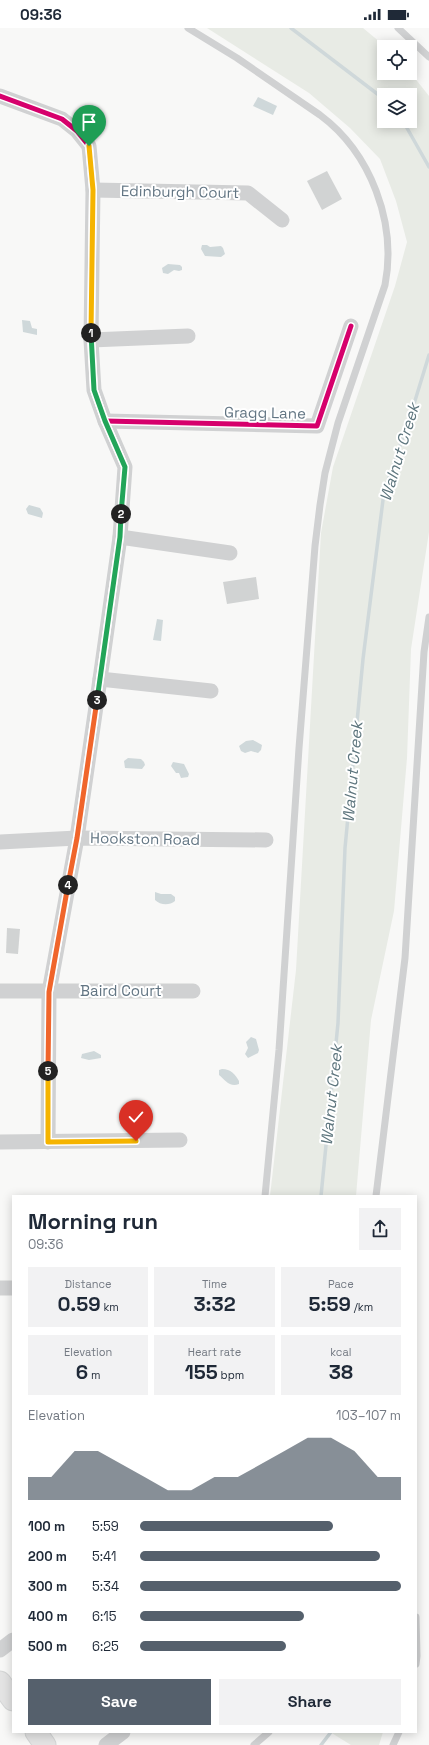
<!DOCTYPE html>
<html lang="en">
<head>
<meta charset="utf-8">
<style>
  body { margin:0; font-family:"Space Grotesk",sans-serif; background:#f2f2f3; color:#1f2937; height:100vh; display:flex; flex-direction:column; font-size:15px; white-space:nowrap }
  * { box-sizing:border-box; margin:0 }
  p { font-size:13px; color:#747a83 }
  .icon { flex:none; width:22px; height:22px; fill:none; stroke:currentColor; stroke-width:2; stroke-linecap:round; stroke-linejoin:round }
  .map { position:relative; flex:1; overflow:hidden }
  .side { position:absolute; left:12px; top:1167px; width:405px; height:538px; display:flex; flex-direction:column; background:#fff; border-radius:0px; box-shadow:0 2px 10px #0003 }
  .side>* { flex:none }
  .buttons { position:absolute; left:377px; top:12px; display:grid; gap:8px }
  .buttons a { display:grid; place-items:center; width:40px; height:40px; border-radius:0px; background:#fff; box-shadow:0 2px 10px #0003; font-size:20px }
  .pin { position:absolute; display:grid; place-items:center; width:34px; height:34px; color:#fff; margin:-41px -17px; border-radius:50% 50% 50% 0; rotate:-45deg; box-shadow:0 0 4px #0007 }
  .pin .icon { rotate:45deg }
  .km { position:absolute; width:20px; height:20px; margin:-10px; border-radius:50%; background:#222; color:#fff; font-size:11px; line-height:20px; text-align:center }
  .round { display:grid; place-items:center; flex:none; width:42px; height:42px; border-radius:0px; background:#f2f2f3 }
  .overview { display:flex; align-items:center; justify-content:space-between; height:68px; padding:0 16px }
  h1 { font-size:22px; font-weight:600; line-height:30px }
  .metrics { display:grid; grid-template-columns:repeat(3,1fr); gap:6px; height:68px; padding:4px 16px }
  .metrics div { display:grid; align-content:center; border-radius:0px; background:#f2f2f3; text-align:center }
  .metrics b { font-size:20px; font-weight:600 }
  .metrics small { font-size:11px; font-weight:400 }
  .metrics p { font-size:11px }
  .chart { height:112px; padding:8px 16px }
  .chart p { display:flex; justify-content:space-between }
  .chart svg { width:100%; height:72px; margin-top:4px; fill:#55606c; opacity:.7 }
  .action { display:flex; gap:8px; margin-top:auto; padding:8px 16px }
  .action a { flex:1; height:46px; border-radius:0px; background:#55606c; color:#fff; font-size:16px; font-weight:600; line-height:46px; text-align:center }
  .action a+a { background:#f2f2f3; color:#1f2937 }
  ul { padding:0 16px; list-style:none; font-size:13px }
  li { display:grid; grid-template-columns:64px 48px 1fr; align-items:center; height:30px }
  li i { height:10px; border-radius:5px; background:#55606c }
  .status { display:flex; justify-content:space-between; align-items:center; height:28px; padding:0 20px; background:#fff; direction:ltr }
  .status svg { height:11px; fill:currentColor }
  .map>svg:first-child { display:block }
</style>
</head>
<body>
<div class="status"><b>09:36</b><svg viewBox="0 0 49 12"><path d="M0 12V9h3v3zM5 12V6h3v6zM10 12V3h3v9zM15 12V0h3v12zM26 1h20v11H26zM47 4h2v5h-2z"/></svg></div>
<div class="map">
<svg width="429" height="1717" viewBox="0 0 429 1717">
  <rect width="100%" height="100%" fill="#f8f8f7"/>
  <g fill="#e8ebe5" fill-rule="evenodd">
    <path d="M207,0H363L386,19H384V45L410,44L429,68V504L411,621L407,730L394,883L371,992L356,1168H270L296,942L321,505L333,439L395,258L407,214L396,173L380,131L350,100L309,65ZM384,67H410V93H384Z"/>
    <path d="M330,1704H383L379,1717H351Z"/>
  </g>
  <g fill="#cfd8da">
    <path d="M258,69L277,78L273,87L253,78Z"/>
    <path d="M202,217H207L210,219L221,218L223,220L225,226L221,229L205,228L201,221Z"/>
    <path d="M168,236L180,237L182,239V242L179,243L174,242L168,246L163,245L162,240Z"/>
    <path d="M22,292L30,293L32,300L37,301V307L23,304Z"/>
    <path d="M29,477L40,480L43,485L42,490L28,486L26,481Z"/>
    <path d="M157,591L163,592L161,613L153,612Z"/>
    <path d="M253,712L262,717L261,722L258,725L251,723L245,725L241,723L239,718L246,713Z"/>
    <path d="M128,730L141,731L144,734L145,737L142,741L125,740L124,733Z"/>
    <path d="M173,734L184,736L189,746L188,749L181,750L179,745H176L171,738Z"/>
    <path d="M155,864L161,866H171L175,869V873C169,878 160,877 155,872Z"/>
    <path d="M251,1009L256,1011L259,1022L258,1025L248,1030L245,1026L248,1020L246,1014Z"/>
    <path d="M94,1023L101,1027V1030L89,1032L81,1030L82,1026Z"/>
    <path d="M222,1041C231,1041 235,1046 239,1053V1056C230,1060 225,1052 219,1047V1042Z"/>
  </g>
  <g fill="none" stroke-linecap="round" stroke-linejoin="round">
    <g stroke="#cfd8da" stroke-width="3.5">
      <path d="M291,0L384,71"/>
      <path d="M403,93L429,139"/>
      <path d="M321,1168L338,995L345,820L363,631L384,464L410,389L429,327"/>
      <path d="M321,1717L331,1704"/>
    </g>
  </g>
  <g fill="#d1d3d3">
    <path d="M327,143L342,171L322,182L307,153Z"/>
    <path d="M256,549L259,571L227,576L223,554Z"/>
    <path d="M7,900L20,901L18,926L6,925Z"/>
  </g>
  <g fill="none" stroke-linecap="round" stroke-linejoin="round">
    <g stroke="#d4d6d6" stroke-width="23">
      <g id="secondary">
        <path d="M0,1654L13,1672"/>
        <path d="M36,1704L45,1717"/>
      </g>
    </g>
    <g stroke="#d0d1d2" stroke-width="7">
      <path d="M188,0L237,30L320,87C371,125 397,195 385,257L338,395L325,445L320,477L315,518L299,720L279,1022L265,1168"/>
      <path d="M398,0L429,29"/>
      <path d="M376,1168L405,930L424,624L429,589"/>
      <path d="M416,1589L417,1628L416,1636"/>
      <path d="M254,1717L269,1704"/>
      <path d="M393,1717L399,1704"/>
    </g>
    <g stroke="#d0d1d2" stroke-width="15">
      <path d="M0,68L62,91L77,103L89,118L93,162L91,312L94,362L105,393L125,439L120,509L100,651L77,810L49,964L48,1114"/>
      <path d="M93,162L248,165L282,192"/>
      <path d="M91,312L188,308"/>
      <path d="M105,393L317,398L351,298"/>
      <path d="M120,509L230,525"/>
      <path d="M100,651L211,663"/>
      <path d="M0,814L77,810L266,812"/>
      <path d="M0,963H193"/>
      <path d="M0,1114L180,1112"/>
      <path d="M0,1260H13"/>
      <path d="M0,1622L13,1612"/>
      <path d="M106,1717L123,1704"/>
    </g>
    <use href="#secondary" stroke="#e3e3e3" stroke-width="21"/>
    <g stroke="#fff" stroke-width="8">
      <g id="cycleway">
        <path d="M0,68L62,91L77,103L89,118L93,162L91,312L94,362L105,393L125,439L120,509L100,651L77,810L49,964L48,1114"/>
        <path d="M105,393L317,398L351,298"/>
      </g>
    </g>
    <use href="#cycleway" stroke="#d6006c" stroke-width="5"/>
  </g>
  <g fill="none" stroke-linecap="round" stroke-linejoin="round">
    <g stroke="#fff" stroke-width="8">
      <path id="split-1" d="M89,118L93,162L91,305"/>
    </g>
    <g stroke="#fff" stroke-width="8">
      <path id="split-2" d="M91,305L94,362L105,393L125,439L121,486"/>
    </g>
    <g stroke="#fff" stroke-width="8">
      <path id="split-3" d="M97,672L120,509L121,486"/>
    </g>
    <g stroke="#fff" stroke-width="8">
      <path id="split-4" d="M68,857L77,810L97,672"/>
    </g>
    <g stroke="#fff" stroke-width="8">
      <path id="split-5" d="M48,1043L49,964L68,857"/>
    </g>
    <g stroke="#fff" stroke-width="8">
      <path id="split-6" d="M48,1043V1114L136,1113"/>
    </g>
    <use href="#split-1" stroke="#f5b400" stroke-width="5"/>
    <use href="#split-2" stroke="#22a559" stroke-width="5"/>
    <use href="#split-3" stroke="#22a559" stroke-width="5"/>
    <use href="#split-4" stroke="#f0652b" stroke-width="5"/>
    <use href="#split-5" stroke="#f0652b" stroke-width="5"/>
    <use href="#split-6" stroke="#f5b400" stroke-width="5"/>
  </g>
  <g text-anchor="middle" stroke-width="4" stroke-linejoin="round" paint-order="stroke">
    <g font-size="15" fill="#627583" stroke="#fff">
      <text transform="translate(180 164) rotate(1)" y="5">Edinburgh Court</text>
      <text transform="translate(265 385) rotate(1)" y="5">Gragg Lane</text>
      <text transform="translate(145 811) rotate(1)" y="5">Hookston Road</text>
      <text x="121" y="968">Baird Court</text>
    </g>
    <g font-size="16" font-style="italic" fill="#5d757d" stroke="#fff">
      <text transform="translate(399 424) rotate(-73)" y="6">Walnut Creek</text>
      <text transform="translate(352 744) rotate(-85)" y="6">Walnut Creek</text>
      <text transform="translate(331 1067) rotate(-84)" y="6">Walnut Creek</text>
    </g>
  </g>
</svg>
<div class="buttons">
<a><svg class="icon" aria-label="locate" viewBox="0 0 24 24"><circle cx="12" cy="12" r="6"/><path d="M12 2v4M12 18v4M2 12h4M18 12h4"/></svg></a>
<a><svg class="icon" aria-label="layers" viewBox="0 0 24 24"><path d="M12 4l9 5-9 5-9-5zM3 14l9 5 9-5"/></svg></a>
</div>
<div class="pin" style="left:89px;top:118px;background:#1e9e55"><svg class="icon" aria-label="arrive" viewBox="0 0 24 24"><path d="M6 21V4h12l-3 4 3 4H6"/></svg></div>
<div class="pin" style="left:136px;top:1113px;background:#d93025"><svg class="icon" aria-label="check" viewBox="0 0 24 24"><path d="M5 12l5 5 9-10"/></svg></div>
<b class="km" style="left:91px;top:305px">1</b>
<b class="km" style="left:121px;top:486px">2</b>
<b class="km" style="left:97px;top:672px">3</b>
<b class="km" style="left:68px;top:857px">4</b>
<b class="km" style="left:48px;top:1043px">5</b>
<section class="side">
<div class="overview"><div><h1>Morning run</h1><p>09:36</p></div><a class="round"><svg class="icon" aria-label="share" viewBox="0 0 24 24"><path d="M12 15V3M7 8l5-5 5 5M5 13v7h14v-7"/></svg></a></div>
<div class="metrics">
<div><p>Distance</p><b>0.59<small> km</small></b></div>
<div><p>Time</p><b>3:32</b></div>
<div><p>Pace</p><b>5:59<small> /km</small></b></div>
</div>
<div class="metrics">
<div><p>Elevation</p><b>6<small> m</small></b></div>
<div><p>Heart rate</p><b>155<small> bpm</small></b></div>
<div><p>kcal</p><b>38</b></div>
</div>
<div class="chart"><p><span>Elevation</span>103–107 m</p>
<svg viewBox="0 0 160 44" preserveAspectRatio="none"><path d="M0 44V30L10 30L20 14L30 14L40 22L50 30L60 38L70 38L80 30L90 30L100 22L110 14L120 6L130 6L140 14L150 30L160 30V44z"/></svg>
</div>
<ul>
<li><b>100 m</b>5:59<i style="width:74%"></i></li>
<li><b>200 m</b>5:41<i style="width:92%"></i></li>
<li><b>300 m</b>5:34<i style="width:100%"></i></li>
<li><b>400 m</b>6:15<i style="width:63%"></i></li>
<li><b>500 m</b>6:25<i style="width:56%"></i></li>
</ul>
<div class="action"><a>Save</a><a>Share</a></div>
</section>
</div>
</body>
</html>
